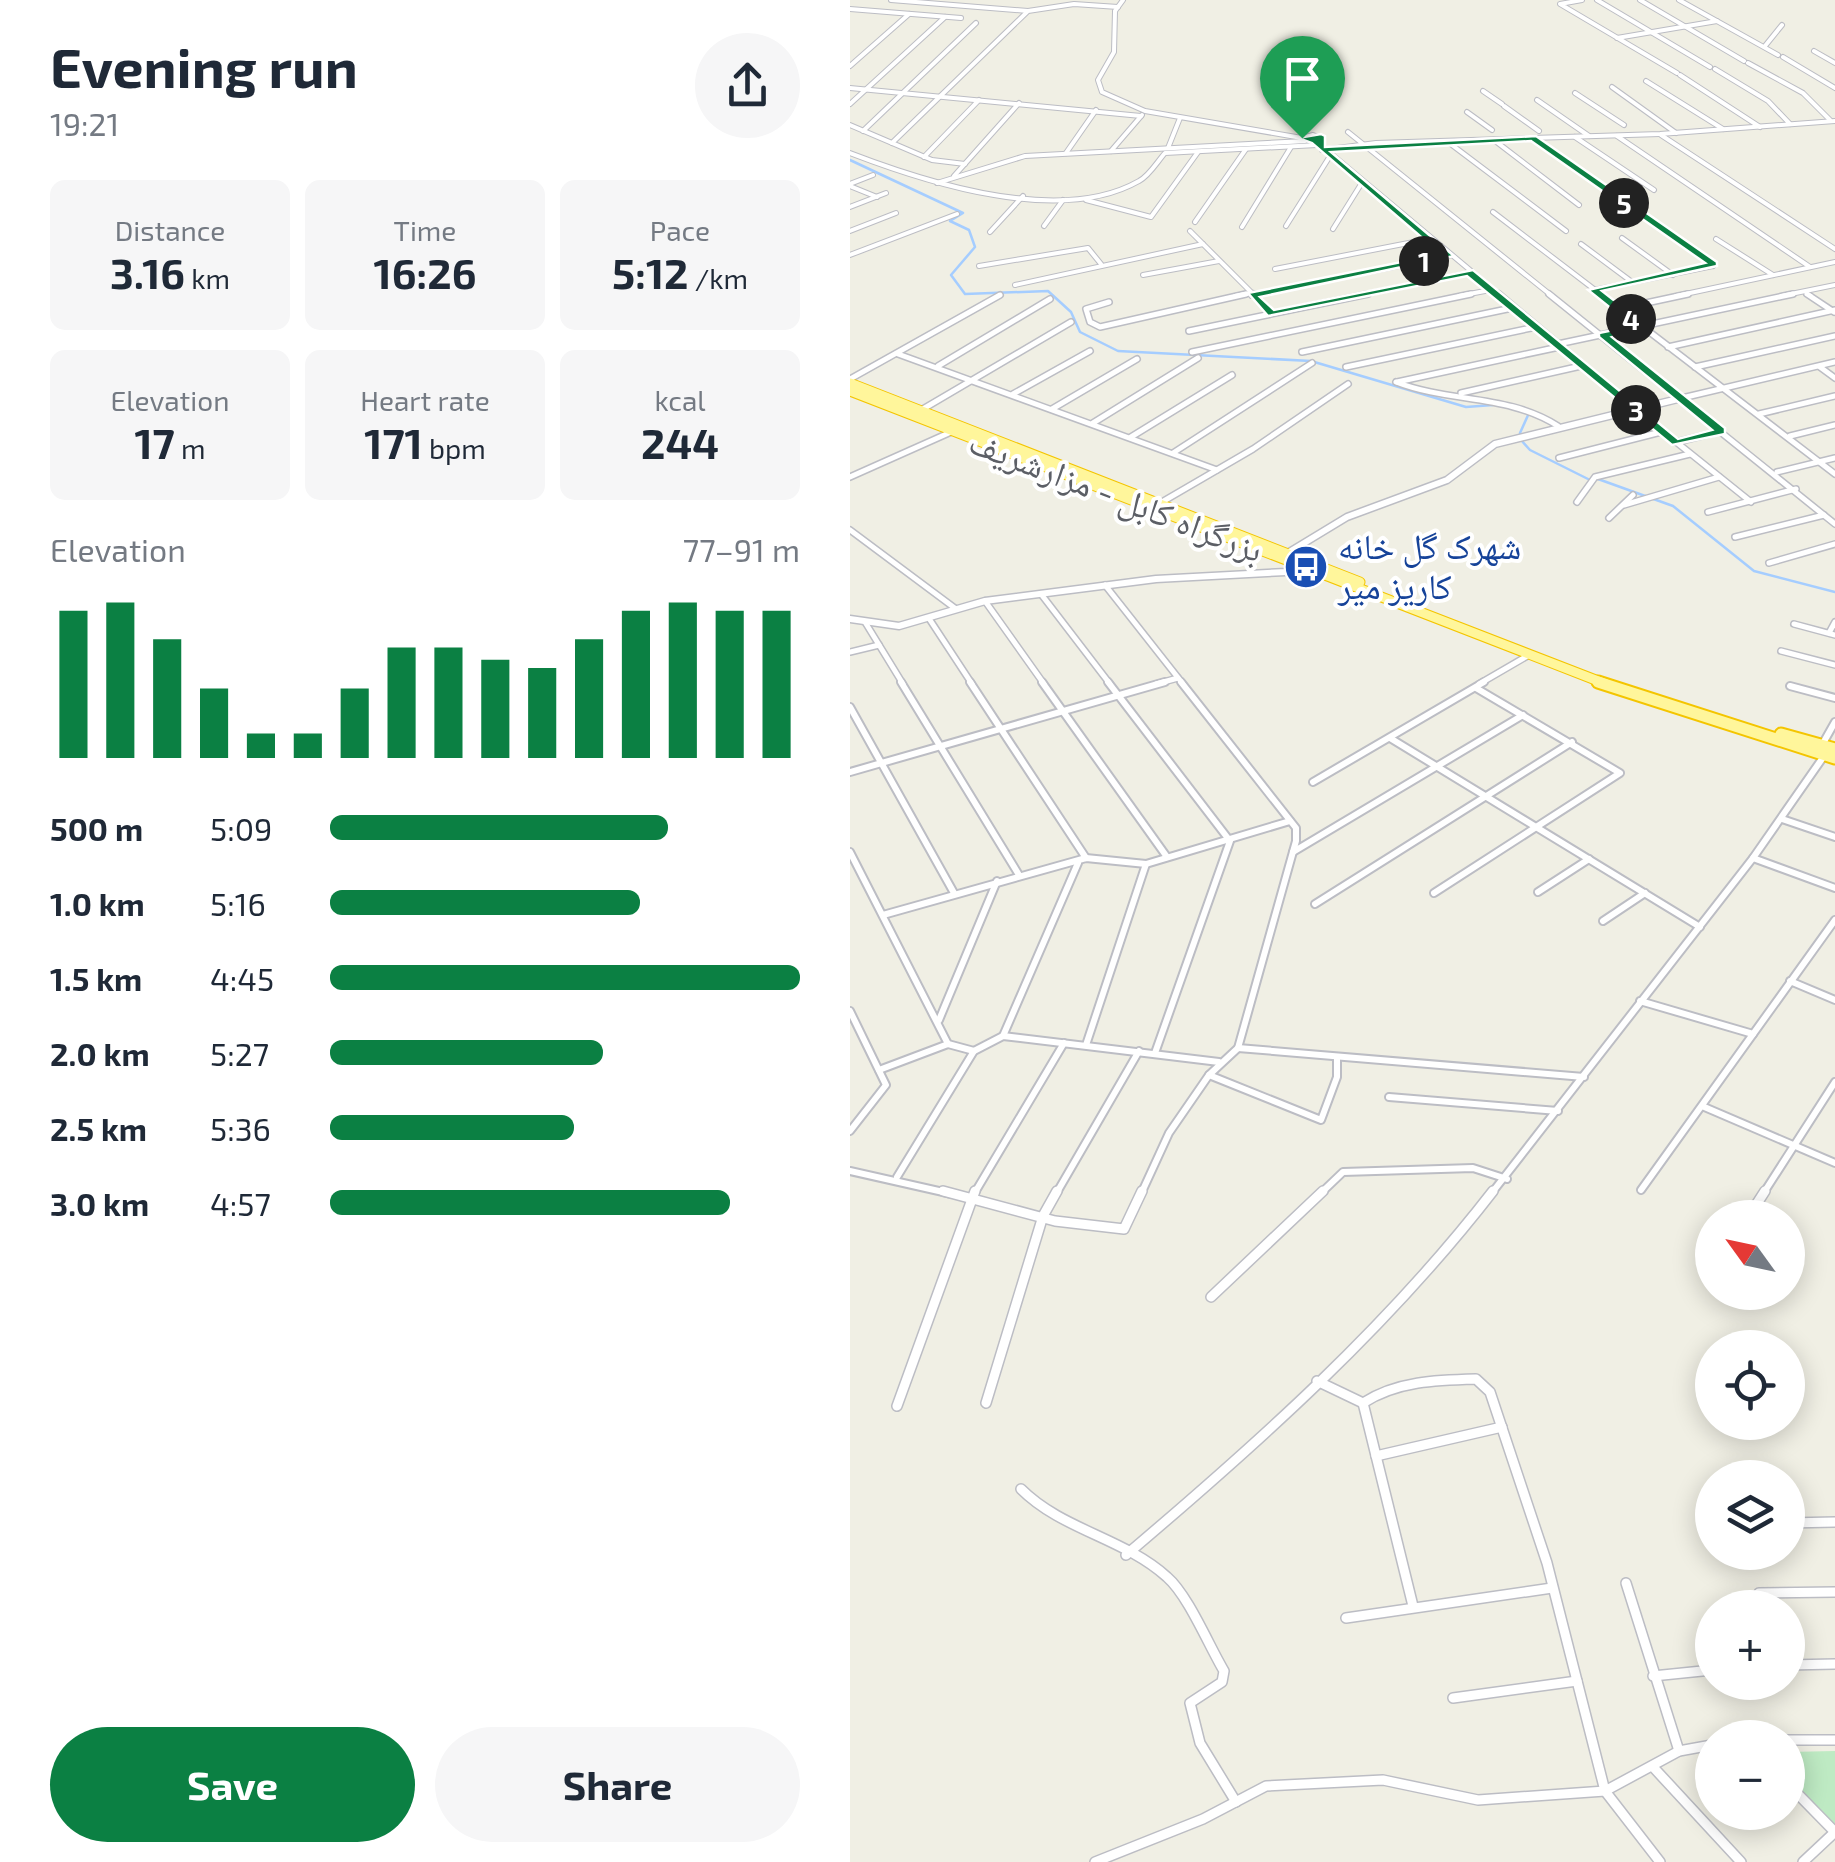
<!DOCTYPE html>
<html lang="en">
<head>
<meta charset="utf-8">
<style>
  body { margin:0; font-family:"Exo 2","Noto Naskh Arabic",sans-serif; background:#f6f6f7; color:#1f2937; height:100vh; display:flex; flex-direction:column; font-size:38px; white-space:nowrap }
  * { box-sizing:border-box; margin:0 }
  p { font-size:32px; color:#747a83 }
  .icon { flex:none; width:55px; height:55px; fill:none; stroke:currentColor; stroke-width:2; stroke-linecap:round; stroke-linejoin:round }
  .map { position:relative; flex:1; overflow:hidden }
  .details { display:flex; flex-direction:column; background:#fff; width:850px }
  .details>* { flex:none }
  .needle { width:65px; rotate:303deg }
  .controls { position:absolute; left:845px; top:1200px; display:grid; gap:20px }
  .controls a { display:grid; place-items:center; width:110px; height:110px; border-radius:50%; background:#fff; box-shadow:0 5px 25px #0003; font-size:50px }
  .pin { position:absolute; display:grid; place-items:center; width:85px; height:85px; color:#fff; margin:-102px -42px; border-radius:50% 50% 50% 0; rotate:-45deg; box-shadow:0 0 10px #0007 }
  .pin .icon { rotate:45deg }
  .km { position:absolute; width:50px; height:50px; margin:-25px; border-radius:50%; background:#222; color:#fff; font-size:28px; line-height:50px; text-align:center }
  .round { display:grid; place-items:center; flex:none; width:105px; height:105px; border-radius:52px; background:#f6f6f7 }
  .summary { display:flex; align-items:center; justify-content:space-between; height:170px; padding:0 50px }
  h1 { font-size:55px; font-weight:700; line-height:75px }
  .stats { display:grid; grid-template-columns:repeat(3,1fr); gap:15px; height:170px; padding:10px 50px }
  .stats div { display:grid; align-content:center; border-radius:15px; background:#f6f6f7; text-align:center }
  .stats b { font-size:42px; font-weight:700 }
  .stats small { font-size:28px; font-weight:400 }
  .stats p { font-size:28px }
  .chart { height:280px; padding:20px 50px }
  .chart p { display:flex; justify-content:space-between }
  .chart svg { width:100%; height:180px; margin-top:10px; stroke:#0b8043; stroke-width:6 }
  .button { display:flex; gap:20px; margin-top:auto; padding:20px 50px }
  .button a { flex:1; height:115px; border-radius:60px; background:#0b8043; color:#fff; font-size:40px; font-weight:700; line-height:115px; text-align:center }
  .button a+a { background:#f6f6f7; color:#1f2937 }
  ul { padding:0 50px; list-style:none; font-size:32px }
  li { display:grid; grid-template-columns:160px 120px 1fr; align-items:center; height:75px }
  li i { height:25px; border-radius:12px; background:#0b8043 }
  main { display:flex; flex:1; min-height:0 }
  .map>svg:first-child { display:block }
</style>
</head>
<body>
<main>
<section class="details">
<div class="summary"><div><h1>Evening run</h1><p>19:21</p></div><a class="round"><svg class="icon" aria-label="share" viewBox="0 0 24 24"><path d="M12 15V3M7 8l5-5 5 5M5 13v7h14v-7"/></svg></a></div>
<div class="stats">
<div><p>Distance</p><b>3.16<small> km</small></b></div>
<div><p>Time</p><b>16:26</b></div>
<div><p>Pace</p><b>5:12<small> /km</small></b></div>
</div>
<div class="stats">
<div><p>Elevation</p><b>17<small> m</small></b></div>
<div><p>Heart rate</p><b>171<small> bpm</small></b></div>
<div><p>kcal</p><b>244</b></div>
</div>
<div class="chart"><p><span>Elevation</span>77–91 m</p>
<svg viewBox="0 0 160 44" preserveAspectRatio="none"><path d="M5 44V8M15 44V6M25 44V15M35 44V27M45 44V38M55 44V38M65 44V27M75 44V17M85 44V17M95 44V20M105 44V22M115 44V15M125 44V8M135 44V6M145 44V8M155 44V8"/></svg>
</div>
<ul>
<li><b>500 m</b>5:09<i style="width:72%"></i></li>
<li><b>1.0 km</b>5:16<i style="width:66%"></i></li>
<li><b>1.5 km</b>4:45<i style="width:100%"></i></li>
<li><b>2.0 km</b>5:27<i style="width:58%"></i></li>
<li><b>2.5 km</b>5:36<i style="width:52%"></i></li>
<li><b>3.0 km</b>4:57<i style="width:85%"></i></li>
</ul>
<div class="button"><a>Save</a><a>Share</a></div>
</section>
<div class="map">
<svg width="985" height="1862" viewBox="0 0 985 1862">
  <rect width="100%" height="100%" fill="#f0efe4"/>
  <path fill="#beeac3" d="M985,1751V1828L938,1781V1752Z"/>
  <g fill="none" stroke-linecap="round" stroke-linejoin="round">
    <g stroke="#a5cdff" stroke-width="2.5">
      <path d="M0,160L113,213L100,221L119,230L125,247L101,275L115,294L198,291L221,312L230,332L268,351L461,361L616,407L643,405"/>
      <path d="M670,433L679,413"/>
      <path d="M671,440L680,450L740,480"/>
      <path d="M748,479L823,506L904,571L985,592"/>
    </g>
    <g stroke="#bcbdc4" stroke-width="6">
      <g id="minor-far3">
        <path d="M41,0L178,11L224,4L268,7"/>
        <path d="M732,0L710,4L827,73"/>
        <path d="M747,0L860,67"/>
        <path d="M790,0L894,61"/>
        <path d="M829,0L928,55"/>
        <path d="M0,9L111,18"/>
        <path d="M767,38L867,21"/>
        <path d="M915,46L932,25"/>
        <path d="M964,51L985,63"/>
        <path d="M933,57L985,88"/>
        <path d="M898,63L953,93L980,120"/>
        <path d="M0,66L59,14"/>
        <path d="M865,69L918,101L940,124"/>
        <path d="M830,75L910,127"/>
        <path d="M796,81L873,129"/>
        <path d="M762,87L826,133"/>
        <path d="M0,88L291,116"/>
        <path d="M633,91L652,104"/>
        <path d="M725,93L774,125"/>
        <path d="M687,100L739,136"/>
        <path d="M0,104L95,17"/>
        <path d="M654,106L689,131"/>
        <path d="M617,112L642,130"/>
        <path d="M0,125L82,160L115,164"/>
        <path d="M13,131L126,23"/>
        <path d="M498,132L702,296"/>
        <path d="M811,135L985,249"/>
        <path d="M767,136L960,267"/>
        <path d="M725,137L804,190"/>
        <path d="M644,140L729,205"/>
        <path d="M685,140L863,266"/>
        <path d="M598,142L716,231"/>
        <path d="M42,143L177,12"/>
        <path d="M318,148L330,118"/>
        <path d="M472,150L526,143L810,134L985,121"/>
        <path d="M261,151L292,115"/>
        <path d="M0,153C78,183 210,226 289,181C299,176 307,162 315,153L467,145"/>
        <path d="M216,153L246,110"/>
        <path d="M74,157L129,100"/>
        <path d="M104,176L169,103"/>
        <path d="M87,183L175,156L455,141"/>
        <path d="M0,184L23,175"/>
        <path d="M0,186L27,197"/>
        <path d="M236,200L301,217L348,152"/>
        <path d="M0,207L36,193"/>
        <path d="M643,212L753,296"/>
        <path d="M345,222L396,149"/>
        <path d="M194,226L213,200"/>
        <path d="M436,226L480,156"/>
        <path d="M392,227L441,147"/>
        <path d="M483,229L513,181"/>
        <path d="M0,231L46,213"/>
        <path d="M340,231L405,296"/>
        <path d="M140,232L173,196"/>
        <path d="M772,238L823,275"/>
        <path d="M866,239L923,275"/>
        <path d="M731,244L782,282"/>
        <path d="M0,255L107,214"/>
        <path d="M129,266L238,248L251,264"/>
        <path d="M425,269L579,239"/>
        <path d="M293,275L369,261"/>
        <path d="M165,285L353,244"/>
        <path d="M744,290L863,266"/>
        <path d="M957,294L961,296"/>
        <path d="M402,295L599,256"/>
        <path d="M385,296L400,293"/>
        <path d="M506,296L619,273"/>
        <path d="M609,296L640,290"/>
        <path d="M826,296L985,262"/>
        <path d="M931,296L985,285"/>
      </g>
    </g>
    <g stroke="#bcbdc4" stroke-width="8">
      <g id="minor-far2">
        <path d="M403,294L422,313"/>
        <path d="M699,294L985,524"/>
        <path d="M750,294L985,474"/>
        <path d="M957,294L984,312"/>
        <path d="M402,295L408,294"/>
        <path d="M259,302L236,309L240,322L250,327L396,294"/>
        <path d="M768,309L838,294"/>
        <path d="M339,331L518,294"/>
        <path d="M708,344L943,294"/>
        <path d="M818,347L985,310"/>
        <path d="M342,352L621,294"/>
        <path d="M452,352L662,308"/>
        <path d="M48,354L367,470"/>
        <path d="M88,366L200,299"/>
        <path d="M496,367L686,327"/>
        <path d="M845,367L985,336"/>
        <path d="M970,367L985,378"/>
        <path d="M0,379L150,295"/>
        <path d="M546,382C600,403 658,394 708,426"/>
        <path d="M547,382L709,347"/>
        <path d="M611,393L731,366"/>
        <path d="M163,394L240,351"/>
        <path d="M832,398L985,362"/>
        <path d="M73,409L221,322"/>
        <path d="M202,409L287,359"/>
        <path d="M785,409L901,502"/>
        <path d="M909,414L985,396"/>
        <path d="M243,423L348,358"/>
        <path d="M940,436L985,425"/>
        <path d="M281,437L382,375"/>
        <path d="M827,442L871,431"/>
        <path d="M323,453L462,363"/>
        <path d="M709,458L811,432"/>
        <path d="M927,472L985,458"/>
        <path d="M0,477L101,432"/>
        <path d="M312,502L403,449L498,384"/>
        <path d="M727,502L745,477L840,454"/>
        <path d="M774,505L869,477"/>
        <path d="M858,512L946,489"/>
        <path d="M759,518L783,495"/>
        <path d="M0,530L106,609"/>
        <path d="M885,537L974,515"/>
        <path d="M919,563L985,544"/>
        <path d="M255,585L333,684"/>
        <path d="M191,594L260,684"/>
        <path d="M135,601L194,684"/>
        <path d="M80,620L122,684"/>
        <path d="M15,622L53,684"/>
        <path d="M944,624L985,635"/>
        <path d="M979,633L985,622"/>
        <path d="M931,651L985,665"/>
        <path d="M0,652L29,645"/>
        <path d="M306,684L328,678"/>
        <path d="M629,684L679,655"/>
      </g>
    </g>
    <g stroke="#bcbdc4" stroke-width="10">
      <g id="minor-far1">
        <path d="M51,682L169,875"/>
        <path d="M120,682L236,858"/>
        <path d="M192,682L317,857"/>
        <path d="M258,682L380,841L305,1053"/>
        <path d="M940,686L985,698"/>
        <path d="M0,707L104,893"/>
        <path d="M540,738L850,927"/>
        <path d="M972,745L985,722"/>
        <path d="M0,772L315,682"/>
        <path d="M463,782L634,682"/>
        <path d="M932,819L985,837"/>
        <path d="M0,852L98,1044"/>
        <path d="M443,852L673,715"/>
        <path d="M903,858L985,888"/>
        <path d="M688,892L739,859"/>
        <path d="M584,893L770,773L626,688"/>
        <path d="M465,904L722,742"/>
        <path d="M33,915L236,858L296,864L440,821"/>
        <path d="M753,921L795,893"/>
        <path d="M940,981L985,1000"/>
        <path d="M790,1001L903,1034"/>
        <path d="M0,1011L36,1085L0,1131"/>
        <path d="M89,1020L147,881"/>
        <path d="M153,1036L228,863"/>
        <path d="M236,1045L296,864"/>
        <path d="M388,1048L734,1077"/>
        <path d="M29,1070L98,1044L124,1051"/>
        <path d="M359,1075L471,1120L487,1077V1057"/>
        <path d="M539,1097L708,1111"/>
        <path d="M852,1106L985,1163"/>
        <path d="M0,1171L102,1194"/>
        <path d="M47,1177L124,1051L153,1036L369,1062"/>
        <path d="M791,1190L985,920"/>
        <path d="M124,1194L214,1043"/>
        <path d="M206,1194L289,1051"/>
        <path d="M291,1194L319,1133L359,1075L388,1048L446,841V828L331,682"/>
        <path d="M470,1194L493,1172L623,1168L657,1179"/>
        <path d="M641,1194L903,858L974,756"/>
        <path d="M913,1194L985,1082"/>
      </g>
    </g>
    <g stroke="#bcbdc4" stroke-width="12">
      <g id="minor">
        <path d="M93,1191L205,1221L274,1229L292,1191"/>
        <path d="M906,1205L915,1191"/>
        <path d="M361,1297L473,1191"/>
        <path d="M467,1381L513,1403C547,1381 587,1380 626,1379L640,1392L697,1563L755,1791L810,1862"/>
        <path d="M136,1403L193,1216L207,1191"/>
        <path d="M513,1403L563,1606"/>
        <path d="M47,1406L125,1191"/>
        <path d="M526,1456L652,1427"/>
        <path d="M171,1489C212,1530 274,1538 317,1577C338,1595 359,1646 374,1671L372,1682L340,1703L350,1743L386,1802"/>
        <path d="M938,1523L985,1522"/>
        <path d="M276,1555C408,1443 537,1328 643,1191"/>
        <path d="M776,1583L829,1751"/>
        <path d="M909,1593L985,1592"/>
        <path d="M496,1618L702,1588"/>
        <path d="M938,1665L985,1664"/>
        <path d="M803,1676L862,1670"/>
        <path d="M603,1698L727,1681"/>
        <path d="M938,1740H985"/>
        <path d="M804,1768L891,1862"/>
        <path d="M938,1784L985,1832"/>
        <path d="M245,1862L353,1819L416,1786L533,1780L628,1800L755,1791L829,1751L862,1745"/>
        <path d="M953,1862L985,1832"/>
      </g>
    </g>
    <g stroke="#bcbdc4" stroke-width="6">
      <g id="tertiary-far1">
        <path d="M273,0L265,11L264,52L248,80L252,92L295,111L452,138"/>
        <path d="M463,135L472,139L452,138Z"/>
        <path d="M467,142L651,296"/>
      </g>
    </g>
    <g stroke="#bcbdc4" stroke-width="9">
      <g id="tertiary">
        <path d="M648,294L785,409"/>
        <path d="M436,554L497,517L597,480L645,444L832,398"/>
        <path d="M0,619L49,626L135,601L306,579L436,572L455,564"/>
      </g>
    </g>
    <g stroke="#f4c500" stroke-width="11">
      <g id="trunk-far1">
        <path d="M0,383L510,582"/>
        <path d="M0,391L756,684"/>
      </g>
    </g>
    <g stroke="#f4c500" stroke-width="15">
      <g id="trunk">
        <path d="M748,682L985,758"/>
        <path d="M931,734L985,749"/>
      </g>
    </g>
    <use href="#minor-far3" stroke="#fff" stroke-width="4"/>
    <use href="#minor-far2" stroke="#fff" stroke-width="5"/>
    <use href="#minor-far1" stroke="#fff" stroke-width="6"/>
    <use href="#minor" stroke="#fff" stroke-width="9"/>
    <use href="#tertiary-far1" stroke="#fff" stroke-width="4"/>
    <use href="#tertiary" stroke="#fff" stroke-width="6"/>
    <use href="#trunk-far1" stroke="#fff69b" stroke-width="9"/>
    <use href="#trunk" stroke="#fff69b" stroke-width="11"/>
  </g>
  <path fill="#0b8043" stroke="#fff" stroke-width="2.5" fill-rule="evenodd" d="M471,134L475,136V147L686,136L867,262V266L752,291L798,327L762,337L875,428V434L822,445L617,276L418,316L398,293L591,254L462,143L448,138ZM681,141L855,263L738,290L783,326L749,333V337L862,430L828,439L623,270L424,310L410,297L604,256L481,152Z"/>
  <defs>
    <g id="bus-disc" transform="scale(2.25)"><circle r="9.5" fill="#1a4fb4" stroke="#fff"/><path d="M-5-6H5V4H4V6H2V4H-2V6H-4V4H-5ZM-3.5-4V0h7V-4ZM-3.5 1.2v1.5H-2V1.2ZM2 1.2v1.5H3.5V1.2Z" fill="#fff"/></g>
  </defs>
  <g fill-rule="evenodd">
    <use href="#bus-disc" x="456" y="567"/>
  </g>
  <g text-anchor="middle" stroke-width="8" stroke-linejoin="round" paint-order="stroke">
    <g font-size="35" fill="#5c5f66" stroke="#fff">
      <text transform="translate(266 496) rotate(21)" y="12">بزرگراه کابل - مزارشریف</text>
    </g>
    <g font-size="35" fill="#164399" stroke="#fff" text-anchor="start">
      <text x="488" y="559">شهرک گل خانه<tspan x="488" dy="40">کاریز میر</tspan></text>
    </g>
  </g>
</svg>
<div class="controls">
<a><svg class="needle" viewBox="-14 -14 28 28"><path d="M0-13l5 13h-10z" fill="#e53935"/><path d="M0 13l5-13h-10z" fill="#747a83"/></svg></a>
<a><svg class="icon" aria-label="locate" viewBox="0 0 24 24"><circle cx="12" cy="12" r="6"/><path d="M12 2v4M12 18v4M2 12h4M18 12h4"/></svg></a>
<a><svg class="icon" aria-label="layers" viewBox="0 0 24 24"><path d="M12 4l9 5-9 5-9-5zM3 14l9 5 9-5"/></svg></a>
<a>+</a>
<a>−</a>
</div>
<div class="pin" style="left:452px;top:138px;background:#1e9e55"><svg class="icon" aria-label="arrive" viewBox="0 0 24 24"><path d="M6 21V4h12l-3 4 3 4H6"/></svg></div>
<b class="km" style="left:574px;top:261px">1</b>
<b class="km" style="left:786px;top:410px">3</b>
<b class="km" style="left:781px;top:319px">4</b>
<b class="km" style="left:774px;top:203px">5</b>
</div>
</main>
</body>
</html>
